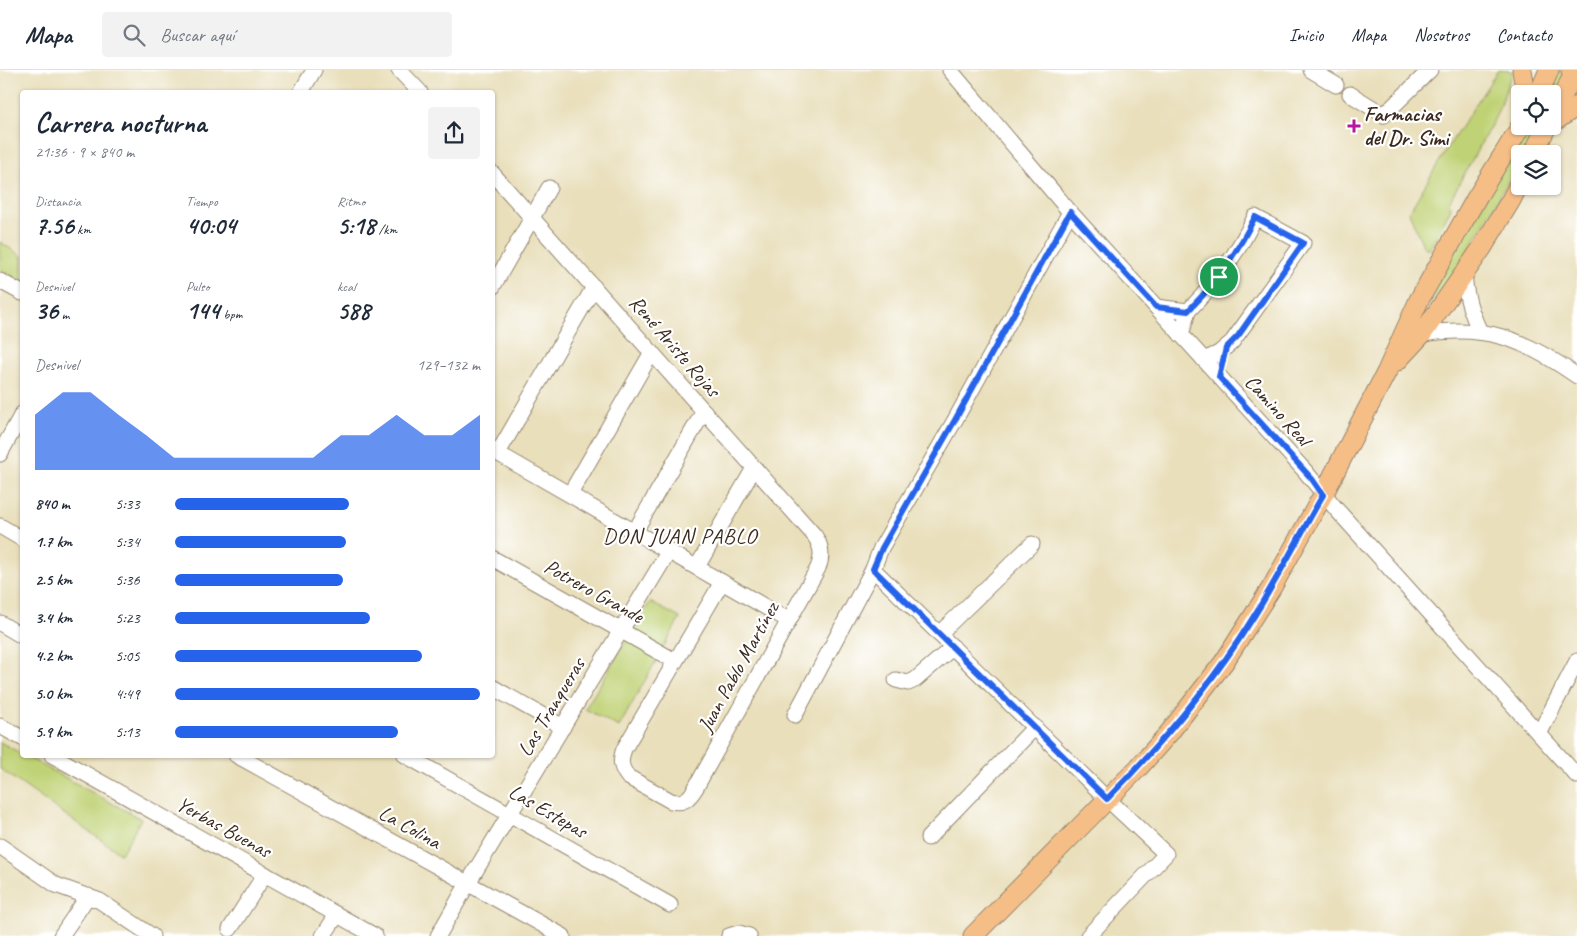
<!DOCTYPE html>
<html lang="es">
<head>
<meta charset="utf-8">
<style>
  body { margin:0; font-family:Caveat,sans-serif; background:#f2f2f3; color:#1f2937; height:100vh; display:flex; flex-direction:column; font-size:19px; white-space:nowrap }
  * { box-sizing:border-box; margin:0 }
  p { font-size:16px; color:#747a83 }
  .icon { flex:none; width:28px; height:28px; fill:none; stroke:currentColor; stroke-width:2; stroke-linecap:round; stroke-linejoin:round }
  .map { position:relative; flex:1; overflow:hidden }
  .drawer { position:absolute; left:20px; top:20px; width:475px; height:668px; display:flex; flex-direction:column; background:#fff; border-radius:5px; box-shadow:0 1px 4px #0004 }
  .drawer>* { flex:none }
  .fabs { position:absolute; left:1511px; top:15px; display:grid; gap:10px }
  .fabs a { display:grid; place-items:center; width:50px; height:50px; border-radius:5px; background:#fff; box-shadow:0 1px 4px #0004; font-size:25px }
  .pin { position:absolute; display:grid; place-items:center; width:42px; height:42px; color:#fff; margin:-21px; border:2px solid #fff; border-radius:50%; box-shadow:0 1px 5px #0007 }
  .round { display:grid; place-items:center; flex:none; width:52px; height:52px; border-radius:5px; background:#f2f2f3 }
  .head { display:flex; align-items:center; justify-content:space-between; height:85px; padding:0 15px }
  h1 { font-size:28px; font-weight:800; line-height:38px }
  .metrics { display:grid; grid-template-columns:repeat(3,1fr); gap:8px; height:85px; padding:5px 15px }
  .metrics div { display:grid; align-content:center }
  .metrics b { font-size:25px; font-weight:800 }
  .metrics small { font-size:14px; font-weight:400 }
  .metrics p { font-size:14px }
  .chart { height:140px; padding:10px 15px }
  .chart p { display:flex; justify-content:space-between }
  .chart svg { width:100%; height:90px; margin-top:5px; fill:#2563eb; opacity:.7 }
  ul { padding:0 15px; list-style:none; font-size:16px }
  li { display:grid; grid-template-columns:80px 60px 1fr; align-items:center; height:38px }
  li i { height:12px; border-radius:6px; background:#2563eb }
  header { display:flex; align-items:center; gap:30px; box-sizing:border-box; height:70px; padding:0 25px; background:#fff; border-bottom:1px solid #e0e1e3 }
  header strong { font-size:24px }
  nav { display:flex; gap:28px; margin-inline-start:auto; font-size:18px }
  .search { width:350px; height:45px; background:#f2f2f3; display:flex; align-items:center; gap:12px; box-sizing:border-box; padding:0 18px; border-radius:5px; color:#747a83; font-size:19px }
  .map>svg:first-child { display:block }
</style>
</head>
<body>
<header>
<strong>Mapa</strong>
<div class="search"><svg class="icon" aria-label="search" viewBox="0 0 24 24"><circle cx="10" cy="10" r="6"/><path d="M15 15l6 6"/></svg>Buscar aquí</div>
<nav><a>Inicio</a><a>Mapa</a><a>Nosotros</a><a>Contacto</a></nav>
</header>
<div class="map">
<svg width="1577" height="866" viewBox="0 0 1577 866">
  <rect width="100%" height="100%" fill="#fff"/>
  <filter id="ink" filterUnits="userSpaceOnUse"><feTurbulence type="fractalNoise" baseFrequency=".02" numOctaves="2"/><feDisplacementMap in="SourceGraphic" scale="10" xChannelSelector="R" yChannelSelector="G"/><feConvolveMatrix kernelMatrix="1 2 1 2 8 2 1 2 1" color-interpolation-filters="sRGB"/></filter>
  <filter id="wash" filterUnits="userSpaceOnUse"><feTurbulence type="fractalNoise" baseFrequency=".0096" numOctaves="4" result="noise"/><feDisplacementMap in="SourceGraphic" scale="20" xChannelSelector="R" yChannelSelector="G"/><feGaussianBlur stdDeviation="1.12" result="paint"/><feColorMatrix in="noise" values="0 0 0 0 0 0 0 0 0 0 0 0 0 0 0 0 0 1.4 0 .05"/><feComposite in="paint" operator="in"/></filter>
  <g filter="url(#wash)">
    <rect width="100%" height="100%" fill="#e9dfbb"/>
    <g fill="#bfd275" stroke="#7d7e4a">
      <path d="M1498,0L1513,1L1496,46L1449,132L1451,138L1429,180L1423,176L1409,142L1448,77Z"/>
      <path d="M1558,1L1567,6L1553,33L1552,24H1545Z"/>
      <path d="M1527,56H1540L1524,84H1520V90L1465,187L1430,233L1427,230Z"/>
      <path d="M0,172L22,186V212L0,200Z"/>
      <path d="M650,532L680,548L619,657L585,639Z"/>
      <path d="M0,672L141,749L121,784L0,699Z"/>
    </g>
  </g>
  <g filter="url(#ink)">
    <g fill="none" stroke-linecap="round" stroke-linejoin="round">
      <g stroke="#92846c" stroke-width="17">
        <g id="minor">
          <path d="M399,0L420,22"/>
          <path d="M950,0L1070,142L1305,401L1337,440L1577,706"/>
          <path d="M1311,0L1336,15"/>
          <path d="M301,22L314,0"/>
          <path d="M1350,24L1384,45L1430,0"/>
          <path d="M492,103L814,465C822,476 823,486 818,498L695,719C689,729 683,734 671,731L628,707C620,697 620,690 624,679L722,512"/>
          <path d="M1464,203C1465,225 1471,242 1480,262"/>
          <path d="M0,211L22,223"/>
          <path d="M492,218L549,118"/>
          <path d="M1156,237L1188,241L1181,265"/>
          <path d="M1188,241C1216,213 1238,183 1255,147L1303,173L1232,272L1219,283L1204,290"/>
          <path d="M1422,264C1487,254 1524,269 1577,306"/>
          <path d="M492,380L788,550"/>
          <path d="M498,383L594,217"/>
          <path d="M0,384L22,344"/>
          <path d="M570,424L652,282"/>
          <path d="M0,456L22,469"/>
          <path d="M635,461L704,341"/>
          <path d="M492,488L675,591"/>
          <path d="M697,497L754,398"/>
          <path d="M873,499L1100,722L1166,784L1088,866"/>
          <path d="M0,553L22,566"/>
          <path d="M939,564L1032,474"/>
          <path d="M896,610L908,613L915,610L953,577"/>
          <path d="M492,617L563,657"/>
          <path d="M795,645L873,499L881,478L955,350L1070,142"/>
          <path d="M0,656L22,668"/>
          <path d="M1539,664L1577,591"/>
          <path d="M52,685L375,866"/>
          <path d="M236,685L563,866"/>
          <path d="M405,685L670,835"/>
          <path d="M928,768L1035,657"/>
          <path d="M0,776L56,815L100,831L152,866"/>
          <path d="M230,859L265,804"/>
          <path d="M61,866L88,826"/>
          <path d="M323,866L337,845"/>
          <path d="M438,866L468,813L669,481"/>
          <path d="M729,866L739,863L749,866"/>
        </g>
      </g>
      <g stroke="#92846c" stroke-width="21">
        <g id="major">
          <path d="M1522,0L1526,24"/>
          <path d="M1539,24L1549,0"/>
          <path d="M1552,45L1573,6L1571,0"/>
          <path d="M1552,53L1577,36"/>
          <path d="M1533,84L1547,56"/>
          <path d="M1397,291L1422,264L1482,178L1511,130L1520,112"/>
          <path d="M973,866L1139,697L1169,663L1224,592L1272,517L1323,425L1387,301L1419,230L1477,127L1521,56"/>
        </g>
      </g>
      <use href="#minor" stroke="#fff" stroke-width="15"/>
      <use href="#major" stroke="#f6be87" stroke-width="19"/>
    </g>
  </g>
  <g fill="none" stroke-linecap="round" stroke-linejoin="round" filter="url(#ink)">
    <g stroke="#fff" stroke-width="10">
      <path id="route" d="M1070,142L1156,237L1188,241C1216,213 1237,183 1255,147L1303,173L1238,266L1226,278L1219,307L1312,409L1323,425C1298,468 1276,512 1249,554C1209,618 1160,675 1107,729L873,499L882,478L955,350Z"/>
    </g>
    <use href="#route" stroke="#2563eb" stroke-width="6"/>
  </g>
  <path fill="#b5179e" stroke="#fff" stroke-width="2" d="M1351.5 48.5h5v5h5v5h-5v5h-5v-5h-5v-5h5z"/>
  <g text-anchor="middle" stroke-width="4.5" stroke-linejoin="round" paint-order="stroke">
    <g font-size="21" font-weight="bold" fill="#3b2a1e" stroke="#fff" text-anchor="start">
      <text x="1364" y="51">Farmacias<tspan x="1364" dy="24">del Dr. Simi</tspan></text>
    </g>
    <g font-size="21" fill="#3b2a1e" stroke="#fff">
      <text transform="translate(675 276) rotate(49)" y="7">René Ariste Rojas</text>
      <text transform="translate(1278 340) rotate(48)" y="7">Camino Real</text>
      <text transform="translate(594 521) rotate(29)" y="7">Potrero Grande</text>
      <text transform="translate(738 597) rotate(-61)" y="7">Juan Pablo Martínez</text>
      <text transform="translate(551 637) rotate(-59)" y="7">Las Tranqueras</text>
      <text transform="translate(548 741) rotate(30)" y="7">Las Estepas</text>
      <text transform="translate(224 757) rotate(29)" y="7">Yerbas Buenas</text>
      <text transform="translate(410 757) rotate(29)" y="7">La Colina</text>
    </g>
    <g font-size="22" letter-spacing="1" fill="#3b2a1e" stroke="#fff">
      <text x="680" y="473">DON JUAN PABLO</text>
    </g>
  </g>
</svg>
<div class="fabs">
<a><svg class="icon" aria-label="locate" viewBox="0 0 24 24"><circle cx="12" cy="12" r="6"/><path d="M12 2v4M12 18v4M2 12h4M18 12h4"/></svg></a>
<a><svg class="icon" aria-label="layers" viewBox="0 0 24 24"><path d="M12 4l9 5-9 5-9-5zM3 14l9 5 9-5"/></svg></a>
</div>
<div class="pin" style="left:1219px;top:207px;background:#1e9e55"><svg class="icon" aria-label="arrive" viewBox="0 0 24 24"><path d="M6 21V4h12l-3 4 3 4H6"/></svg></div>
<section class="drawer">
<div class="head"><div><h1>Carrera nocturna</h1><p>21:36 · 9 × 840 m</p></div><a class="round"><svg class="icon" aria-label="share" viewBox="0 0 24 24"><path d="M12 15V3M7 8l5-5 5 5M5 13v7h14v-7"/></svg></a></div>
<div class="metrics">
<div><p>Distancia</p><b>7.56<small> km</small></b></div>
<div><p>Tiempo</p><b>40:04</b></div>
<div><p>Ritmo</p><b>5:18<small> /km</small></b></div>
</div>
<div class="metrics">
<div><p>Desnivel</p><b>36<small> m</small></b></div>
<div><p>Pulso</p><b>144<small> bpm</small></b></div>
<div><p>kcal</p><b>588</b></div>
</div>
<div class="chart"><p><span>Desnivel</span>129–132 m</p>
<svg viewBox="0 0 160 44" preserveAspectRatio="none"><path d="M0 44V17L10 6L20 6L30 17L40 27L50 38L60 38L70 38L80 38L90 38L100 38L110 27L120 27L130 17L140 27L150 27L160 17V44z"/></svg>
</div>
<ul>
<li><b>840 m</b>5:33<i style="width:57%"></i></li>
<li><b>1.7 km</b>5:34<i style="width:56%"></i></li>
<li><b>2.5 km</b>5:36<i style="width:55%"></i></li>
<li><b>3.4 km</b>5:23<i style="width:64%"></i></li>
<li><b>4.2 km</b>5:05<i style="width:81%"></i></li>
<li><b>5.0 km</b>4:49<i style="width:100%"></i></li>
<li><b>5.9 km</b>5:13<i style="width:73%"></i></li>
</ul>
</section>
</div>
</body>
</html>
